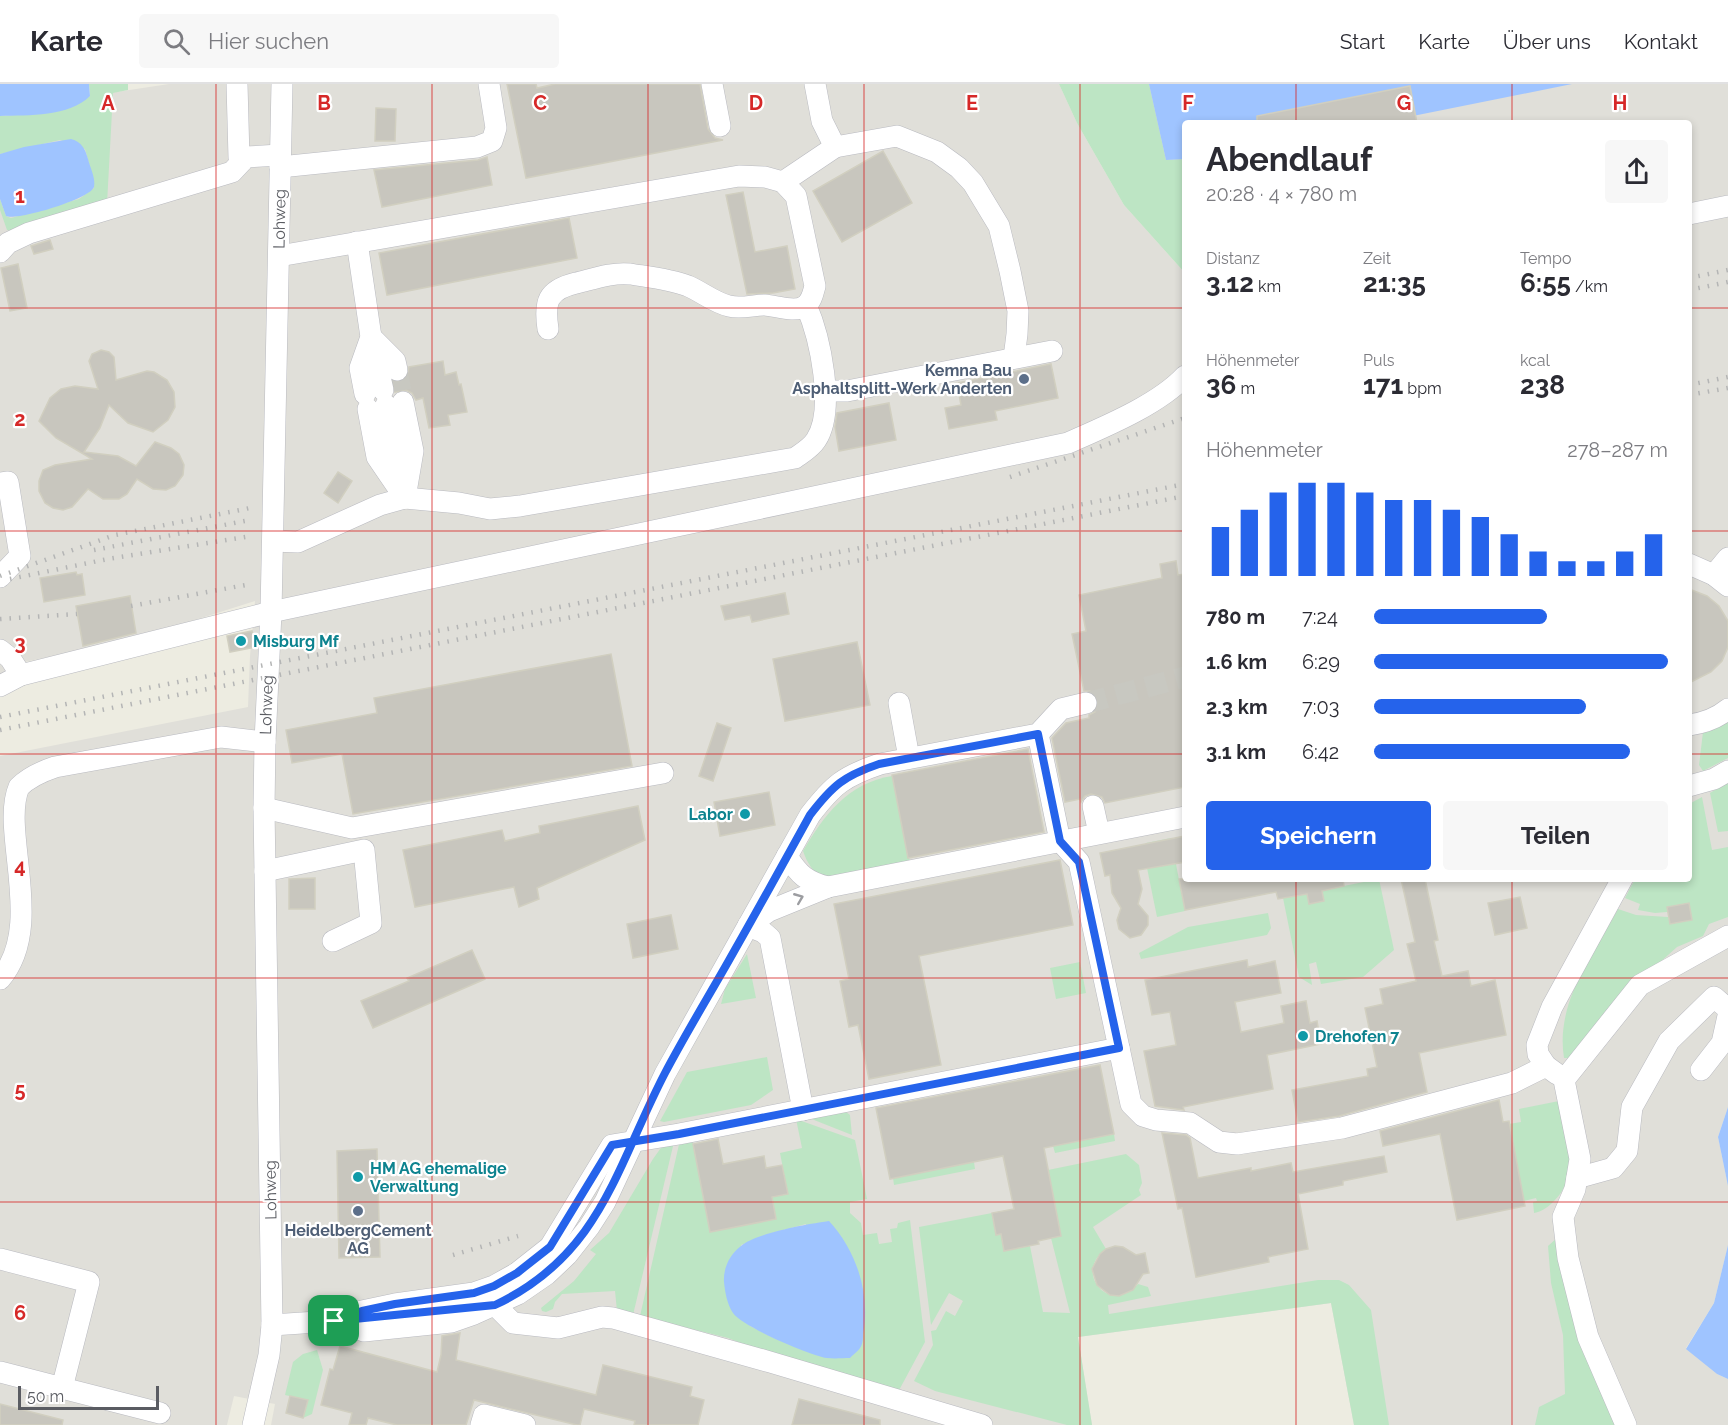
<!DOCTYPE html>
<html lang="de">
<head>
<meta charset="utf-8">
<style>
  body { margin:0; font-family:Raleway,sans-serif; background:#f7f7f7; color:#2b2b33; height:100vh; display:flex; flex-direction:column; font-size:22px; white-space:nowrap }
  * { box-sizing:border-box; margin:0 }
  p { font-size:20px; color:#7c7c81 }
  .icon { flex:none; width:33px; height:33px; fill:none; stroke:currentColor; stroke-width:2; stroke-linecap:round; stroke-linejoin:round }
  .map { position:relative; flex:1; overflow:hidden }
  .sheet { position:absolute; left:1182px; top:36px; width:510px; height:762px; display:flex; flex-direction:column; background:#fff; border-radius:6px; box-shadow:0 3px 9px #0003 }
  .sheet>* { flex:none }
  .scale { position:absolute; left:18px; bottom:15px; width:141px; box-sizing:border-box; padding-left:6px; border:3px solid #5a5c62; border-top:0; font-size:16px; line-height:21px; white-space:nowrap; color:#5a5c62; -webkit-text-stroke:4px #fff; paint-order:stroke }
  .pin { position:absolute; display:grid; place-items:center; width:51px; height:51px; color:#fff; margin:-26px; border-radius:12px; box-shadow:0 3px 9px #0006 }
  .round { display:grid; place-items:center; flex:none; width:63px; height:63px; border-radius:6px; background:#f7f7f7 }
  .head { display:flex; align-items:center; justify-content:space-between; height:102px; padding:0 24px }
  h1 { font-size:33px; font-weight:700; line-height:45px }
  .stats { display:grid; grid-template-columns:repeat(3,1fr); gap:9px; height:102px; padding:6px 24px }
  .stats div { display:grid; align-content:center }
  .stats b { font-size:26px; font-weight:700 }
  .stats small { font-size:16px; font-weight:400 }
  .stats p { font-size:16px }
  .chart { height:168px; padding:12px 24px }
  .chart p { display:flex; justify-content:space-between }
  .chart svg { width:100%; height:108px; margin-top:6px; stroke:#2563eb; stroke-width:6 }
  .action { display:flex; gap:12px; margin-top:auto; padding:12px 24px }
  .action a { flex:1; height:69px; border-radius:6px; background:#2563eb; color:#fff; font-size:24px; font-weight:700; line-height:69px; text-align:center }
  .action a+a { background:#f7f7f7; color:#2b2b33 }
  ul { padding:0 24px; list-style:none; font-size:20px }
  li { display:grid; grid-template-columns:96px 72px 1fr; align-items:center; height:45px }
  li i { height:15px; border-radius:8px; background:#2563eb }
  header { display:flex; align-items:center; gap:36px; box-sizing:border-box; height:84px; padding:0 30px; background:#fff; border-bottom:2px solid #e1e1e2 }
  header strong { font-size:28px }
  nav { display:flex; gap:33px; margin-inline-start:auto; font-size:21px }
  .search { width:420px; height:54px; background:#f7f7f7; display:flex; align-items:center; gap:15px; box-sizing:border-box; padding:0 21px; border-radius:6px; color:#7c7c81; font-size:22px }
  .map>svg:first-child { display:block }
</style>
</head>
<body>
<header>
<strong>Karte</strong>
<div class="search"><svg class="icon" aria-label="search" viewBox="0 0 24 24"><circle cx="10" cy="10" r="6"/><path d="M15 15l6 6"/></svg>Hier suchen</div>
<nav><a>Start</a><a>Karte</a><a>Über uns</a><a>Kontakt</a></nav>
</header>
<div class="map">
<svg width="1728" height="1341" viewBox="0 0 1728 1341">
  <rect width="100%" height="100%" fill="#edece1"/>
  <path fill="#e0dfd9" d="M169,0H1059L1077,39L1124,121L1185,189V795H1689V39H1185V148L1138,0H1728V1023L1718,1053L1728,1102V1161L1714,1219L1686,1264L1717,1290L1728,1295V1341H1354L1331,1219L1078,1253L1092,1341H271L275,1320L234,1312L227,1341H0V672L248,623L250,572L255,517L138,554L10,581L0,594V32L47,29L90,12Z"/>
  <g fill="#bde5c4" fill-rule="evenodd">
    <path d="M89,0H128V6L113,9L107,120L11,147L7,146L0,126V115L6,132L11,134L79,115L94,104V98L85,65L60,56L0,70V32L47,29L90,12Z"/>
    <path d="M1059,0H1149L1166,76L1185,75V189L1124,121L1077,39Z"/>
    <path d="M1728,637V674L1703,687L1699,681L1703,648Z"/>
    <path d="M892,692L910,778L824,795C813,788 807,779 803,767C824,731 848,699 892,692Z"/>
    <path d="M1728,698V747L1718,748L1710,709Z"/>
    <path d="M1702,713L1712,766L1728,763V833L1709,840L1703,852L1677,863L1639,897L1568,974H1564C1555,918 1593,872 1618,825L1636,831L1668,833L1670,840L1692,836L1689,819L1667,823V828L1655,829L1638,826L1640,820L1625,814L1635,795H1689V720Z"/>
    <path d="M1171,754L1185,827L1157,833L1147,784L1146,759Z"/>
    <path d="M1379,795L1394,866L1363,893L1321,900L1316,878L1309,880L1312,901L1299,893L1283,814Z"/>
    <path d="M1268,829L1271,844L1267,851L1141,875L1139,869L1188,843Z"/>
    <path d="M747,870L756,914L721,920L725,905Z"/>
    <path d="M1080,878L1086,909L1056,915L1050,884Z"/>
    <path d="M767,973L773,1006L751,1021L664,1038L660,1037L687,988Z"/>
    <path d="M1559,1017C1565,1049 1581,1092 1554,1117C1548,1123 1543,1127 1534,1129L1533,1118L1537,1117L1536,1114L1524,1117L1509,1040L1521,1038L1519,1025Z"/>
    <path d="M842,1025L850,1031L852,1051L804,1032Z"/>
    <path d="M796,1035L855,1056L867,1115L850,1118V1129L861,1139L863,1151L877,1149L879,1160L892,1158L890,1145L897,1144L898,1139L910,1136L925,1258L897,1310L771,1271L728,1254L640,1232L680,1056L692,1055L710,1148L776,1135L772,1113L788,1110L780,1069L802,1064ZM806,1140L828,1274L776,1255L750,1242L741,1161L772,1149Z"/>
    <path d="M1114,1050L1115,1057L1055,1069L1053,1062Z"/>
    <path d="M674,1058L633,1231L617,1227L615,1207L562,1210L555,1218L553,1225L546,1228L542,1227L541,1224L574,1197L596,1170L590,1166L609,1149L653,1075L663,1061Z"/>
    <path d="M1126,1070L1139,1081L1142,1099L1139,1106L1141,1111L1093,1143L1106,1165C1072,1189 1111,1232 1138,1200L1148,1203L1151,1212L1108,1221L1109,1230L1318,1196H1339L1349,1201L1371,1226L1389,1341H1354L1331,1219L1078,1253L1092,1341H1067L935,1307L914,1297L933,1261L931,1247L936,1246L946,1227L955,1232L963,1217L949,1209L931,1241L919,1143L992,1129L996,1151L1001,1150L1004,1167L1030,1162L1043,1228L1070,1229L1051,1154L1061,1152L1048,1086Z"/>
    <path d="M974,1078L975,1085L894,1101L893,1094Z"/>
    <path d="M1557,1154L1620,1341H1535L1539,1323L1565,1310L1563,1251L1551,1199L1548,1162Z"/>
    <path d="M317,1266L323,1286L312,1330L303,1334L307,1316L285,1311L293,1278L303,1270Z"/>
  </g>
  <g fill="#9fc4ff">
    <path d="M0,0H89L90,12C69,33 29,31 0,32Z"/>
    <path d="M1149,0H1572L1378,39H1185V75L1166,76Z"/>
    <path d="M71,55C82,58 85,65 88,75C90,83 96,95 94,103C90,115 17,137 6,132L0,115V70L24,63Z"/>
    <path d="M1728,1023V1102L1718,1053Z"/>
    <path d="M829,1137C856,1166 871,1210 863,1250C863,1254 863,1260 860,1264C858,1267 853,1271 850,1274C843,1274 835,1275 827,1274C809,1271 743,1243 733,1229C727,1220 725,1208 724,1198C723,1184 730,1170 741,1162C756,1149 808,1140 829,1137Z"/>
    <path d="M1728,1161V1295L1717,1290L1686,1265L1714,1219Z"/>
  </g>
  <g fill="#c8c6be" stroke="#d1cfc0" stroke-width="1.5">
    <path d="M507,0H536L537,4L555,0H700L708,45L715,54L723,56L526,94Z"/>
    <path d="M1410,2L1417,39H1257V32Z"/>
    <path d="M376,24L396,25L395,57H375Z"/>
    <path d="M883,67L912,119L842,158L813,107Z"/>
    <path d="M487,73L492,101L382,123L374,86L478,76Z"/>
    <path d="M743,108L755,168L787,162L795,205L773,209L747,210L726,111Z"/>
    <path d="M569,134L577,174L387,211L379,169Z"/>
    <path d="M50,156L53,165L34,170L31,162Z"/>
    <path d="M18,180L27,224L10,227L1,184Z"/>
    <path d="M101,266L109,268L114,273L116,296L147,287L154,288L167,296L174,308L175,323L168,336L153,348L128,339L109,321L100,344L84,368L118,372L136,382L155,358L171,364L179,370L184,381L183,391L175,402L166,406L153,405L137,395L127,410L119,415H103L88,405L72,423L63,426L53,424L45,419L39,407V397L43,386L55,381L92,375L56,354L39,337L50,314L61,305L75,302L98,305L89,277L92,270Z"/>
    <path d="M443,277L445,291L456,288L459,301L461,300L467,328L448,331L450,341L429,344L423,314L416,316L412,309L406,306L395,308L394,298H400L406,295L409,283Z"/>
    <path d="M1051,280L1058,314L995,327L997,336L949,345L945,324L961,321L957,299Z"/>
    <path d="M889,319L896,356L839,367L835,343L837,329Z"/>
    <path d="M338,388L352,397L338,419L324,409Z"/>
    <path d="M1176,477L1178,491L1185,490V703L1105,719L1102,713L1091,710L1085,712L1081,718L1080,715L1065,718L1052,654L1066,639L1089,634V631L1095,628L1098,622L1096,611L1090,607H1084L1072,550L1086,547L1079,511L1162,494L1160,480Z"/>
    <path d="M76,488L77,491L82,490L85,511L44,518L40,494Z"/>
    <path d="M1689,505L1707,512L1719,522L1728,537V563L1722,577L1711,588L1689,599Z"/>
    <path d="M785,509L789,530L752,538L750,531L725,536L721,522Z"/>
    <path d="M130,512L136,549L83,562L76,522Z"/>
    <path d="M252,547L256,563L230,568L227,552Z"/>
    <path d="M857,558L870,621L785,637L773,575Z"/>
    <path d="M611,570L632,682L353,730L342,670L292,679L286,646L377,629L374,614Z"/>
    <path d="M717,639L731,644L713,697L699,692Z"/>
    <path d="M1028,665L1044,748L908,774L892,691Z"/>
    <path d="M769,708L775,741L720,752L714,718Z"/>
    <path d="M638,722L645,756L537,804L539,815L519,823L514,803L415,823L403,766L502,746L505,757L540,749L539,742Z"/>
    <path d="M1185,752V778L1138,786L1142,805L1138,820L1148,832V841L1141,851L1130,854L1119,845L1117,836L1121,824L1112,809L1110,791L1105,792L1100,769Z"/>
    <path d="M1060,776L1073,841L919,872L941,981L869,995L858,941L849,943L840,897L849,895L834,820Z"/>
    <path d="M315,794V825H289V795Z"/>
    <path d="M1179,795H1343L1344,802L1322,807L1324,817L1309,820L1307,810L1278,815L1276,808L1185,826Z"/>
    <path d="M1401,795H1425L1438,856L1434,857L1442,892L1468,887L1471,902L1495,896L1506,951L1419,969L1427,1008L1339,1032L1298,1038L1292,1006L1368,992L1367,985L1377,983L1365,924L1383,920L1380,905L1416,897L1407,860L1415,858Z"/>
    <path d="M1520,813L1527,844L1495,851L1488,819Z"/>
    <path d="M1689,819L1692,836L1670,840L1667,823Z"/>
    <path d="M671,831L678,865L633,874L627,840Z"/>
    <path d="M472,866L485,895L373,944L361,917L409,897L407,894Z"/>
    <path d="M1247,876L1248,883L1275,877L1281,909L1235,918L1241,948L1284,939L1281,922L1306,917L1310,939L1317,937L1321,960L1267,971L1273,1005L1183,1023L1184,1026L1155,1022L1144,967L1176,961L1170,928L1152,931L1145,896Z"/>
    <path d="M1100,981L1114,1050L1044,1064L1061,1152L1038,1157L1039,1160L1004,1167L1001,1150L996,1151L992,1129L1014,1125L1003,1072L890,1095L876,1024Z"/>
    <path d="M1499,1016L1503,1038L1509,1037L1525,1122L1457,1136L1440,1050L1383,1062L1380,1047Z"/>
    <path d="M1162,1049L1186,1051L1190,1054L1198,1094L1251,1084V1087L1291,1079L1293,1088L1384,1072L1387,1088L1343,1097V1101L1298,1110L1308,1165L1268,1173L1269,1178L1196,1193L1182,1124L1178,1125Z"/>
    <path d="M718,1055L723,1080L764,1072L766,1084L782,1081L788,1110L772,1113L776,1135L710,1148L693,1060Z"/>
    <path d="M377,1065L380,1173L339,1174L337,1067Z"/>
    <path d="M1115,1162L1123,1163L1136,1171L1145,1169L1149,1189L1143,1190L1133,1206L1119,1212L1110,1211L1097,1201L1092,1185L1100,1170L1106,1165Z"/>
    <path d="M460,1249L456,1276L596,1311L603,1281L692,1303L690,1312L704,1316L698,1341H634L635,1337L584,1325L580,1341H577L474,1316L466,1341H397L368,1334L366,1341H349L352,1329L321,1321L330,1285L333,1286L340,1262L437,1288L441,1271L442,1252Z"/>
    <path d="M290,1312L308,1316L303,1334L286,1329Z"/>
    <path d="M799,1315L880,1336V1341H792Z"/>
    <path d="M0,1320L63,1336L62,1341H0Z"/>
  </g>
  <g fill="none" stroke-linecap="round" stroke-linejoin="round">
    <g stroke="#c8c8c1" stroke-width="21" stroke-dasharray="21 10" stroke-linecap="butt">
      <path d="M397,286L403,318"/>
      <path d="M1086,619L1185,593"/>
    </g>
    <g stroke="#b9bac0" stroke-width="22">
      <g id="minor">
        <path d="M237,0L239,74L242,77"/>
        <path d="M712,0L720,42"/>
        <path d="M835,63L897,52L937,68L959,84L973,99L999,142L1010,187L1018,227L1017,250L1014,274"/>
        <path d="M280,83L477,63L492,57L496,44L489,0"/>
        <path d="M783,98L835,63L822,37L815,0"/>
        <path d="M1689,130L1728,122"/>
        <path d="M357,158L371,253L360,284L365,310"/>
        <path d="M0,168L8,159L29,149L232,88L246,73L280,71"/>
        <path d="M279,172L739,92L765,93L783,98L796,112L815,202C813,209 812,217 805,222C795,229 777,222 765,221C753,221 741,225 729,222C715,219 702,208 688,202C670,195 649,193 630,190C612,188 593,195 576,199C547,206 544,218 548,245"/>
        <path d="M383,306L371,253L395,277L397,286"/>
        <path d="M825,307H847L1052,267"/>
        <path d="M386,321L405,414L413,367L403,318"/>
        <path d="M0,399L8,398L20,472L0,493"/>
        <path d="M405,414L459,419L490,425L520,422L795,374C802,369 811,364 816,356C836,326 820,253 806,221"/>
        <path d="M273,457L298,458L380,421L405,414L377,373L368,325"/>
        <path d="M1689,480L1714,491L1728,502"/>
        <path d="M1714,491L1728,474"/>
        <path d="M0,566L10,574L21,591"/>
        <path d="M0,602L21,591L271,528L1068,359C1104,343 1158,321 1185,292"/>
        <path d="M899,619L909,674"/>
        <path d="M1689,641C1704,639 1716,635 1728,625"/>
        <path d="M1689,702L1714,695L1728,687"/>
        <path d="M1093,722L1099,749"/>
        <path d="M264,724L352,744L663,689"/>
        <path d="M265,787L364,766L371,839L333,857"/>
        <path d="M828,803L1185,733"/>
        <path d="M751,840L769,827L828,803C807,798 799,791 787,772"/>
        <path d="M748,842L763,848L770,854L803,1026"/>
        <path d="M0,895C46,842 0,747 19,703C29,693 43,687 55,683L221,653L265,658"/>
        <path d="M1119,964L1131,1020L1143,1032L1156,1036L1190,1039L1219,1058L1237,1060L1342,1044L1512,999L1546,982"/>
        <path d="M1701,986L1722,959L1728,932"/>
        <path d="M1557,990L1546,982L1538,970L1537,961L1552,923L1622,795"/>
        <path d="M1577,1094L1613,1084L1627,1067L1632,1023L1669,957L1714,913L1728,925"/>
        <path d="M0,1175L89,1198L62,1304L0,1288"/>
        <path d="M491,1211L495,1221L513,1239L558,1244L602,1233L613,1234L770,1278L982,1341"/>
        <path d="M334,1237L362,1227L395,1220L474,1209L494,1202L517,1189L550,1163L612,1061L679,1050L1119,964L1079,778L1060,757L1038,650"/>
        <path d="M334,1237L364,1247L451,1238L474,1230L518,1210L547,1190L567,1171L589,1143L605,1118L665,990L810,731C833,701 844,692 880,680L1038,650L1061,625L1086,619"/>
        <path d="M272,1241L347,1236"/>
        <path d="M62,1304L160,1329"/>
        <path d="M253,1341L269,1271L272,1241L264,724L265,658L271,528L282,0"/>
        <path d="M481,1341L484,1331L525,1341"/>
        <path d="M1626,1341L1588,1253L1568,1174L1563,1133L1575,1105L1580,1075L1564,996L1640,901L1728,852"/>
      </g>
    </g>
    <use href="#minor" stroke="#fff" stroke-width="21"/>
    <g stroke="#b4b5b5" stroke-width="4.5" stroke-dasharray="1.5 8" stroke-linecap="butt">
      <path d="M1689,194L1728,186"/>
      <path d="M1689,206L1728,198"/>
      <path d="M1689,301L1728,293"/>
      <path d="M1689,311L1728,304"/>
      <path d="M1010,393L1185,334"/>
      <path d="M94,466L250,436"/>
      <path d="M0,492L115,451L250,424"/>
      <path d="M10,495L108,475L252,452"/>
      <path d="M131,522L251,500"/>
      <path d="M0,535L77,530"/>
      <path d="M0,633L1185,400"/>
      <path d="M0,646L1185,412"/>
      <path d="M453,1171L518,1152"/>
    </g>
  </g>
  <defs><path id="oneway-chevron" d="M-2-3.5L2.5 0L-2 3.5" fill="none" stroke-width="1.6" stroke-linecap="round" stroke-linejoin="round" transform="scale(1.5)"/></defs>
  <use stroke="#9c9da1" href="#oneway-chevron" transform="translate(799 814) rotate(-22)"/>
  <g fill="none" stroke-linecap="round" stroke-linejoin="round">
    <g stroke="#fff" stroke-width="12">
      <path id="route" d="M334,1237L495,1221C601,1171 616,1083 665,989C685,951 707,915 728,878C756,829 783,780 810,731C833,701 844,692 879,680L1038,650L1060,757L1079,778L1119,964L679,1050L612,1061L550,1163L517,1189L494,1202L474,1209L395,1220L362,1227L334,1237"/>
    </g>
    <use href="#route" stroke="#2563eb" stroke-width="8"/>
  </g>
  <path fill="none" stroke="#d62828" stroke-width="1.5" stroke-opacity="0.55" d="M216,0V1341M432,0V1341M648,0V1341M864,0V1341M1080,0V1341M1296,0V39M1512,0V39M0,224H1185M1689,224H1728M0,447H1185M1689,447H1728M0,670H1185M1689,670H1728M1296,795V1341M1512,795V1341M0,894H1728M0,1118H1728"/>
  <g fill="#5c6f8a" stroke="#fff" stroke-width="2">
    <circle cx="1024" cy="295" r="6"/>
    <circle cx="358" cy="1127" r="6"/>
  </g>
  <g fill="#0f9aa8" stroke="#fff" stroke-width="2">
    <circle cx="241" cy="557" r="6"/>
    <circle cx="745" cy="730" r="6"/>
    <circle cx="1303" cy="952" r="6"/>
    <circle cx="358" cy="1093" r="6"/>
  </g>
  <g text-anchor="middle" stroke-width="4.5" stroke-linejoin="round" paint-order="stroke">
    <g font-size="16" fill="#5a5c62" stroke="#fff">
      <text transform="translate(279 135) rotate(-89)" y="6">Lohweg</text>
      <text transform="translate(266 621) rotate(-88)" y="6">Lohweg</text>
      <text transform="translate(270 1106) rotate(-91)" y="6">Lohweg</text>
    </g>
    <g font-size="16" font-weight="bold" fill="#4e5e75" stroke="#fff" text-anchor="end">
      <text x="1012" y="292">Kemna Bau<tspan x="1012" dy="18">Asphaltsplitt-Werk Anderten</tspan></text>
      <text x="358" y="1152" text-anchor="middle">HeidelbergCement<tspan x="358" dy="18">AG</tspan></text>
    </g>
    <g font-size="16" font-weight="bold" fill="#0d838f" stroke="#fff" text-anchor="start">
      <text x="253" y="563">Misburg Mf</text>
      <text x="733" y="736" text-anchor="end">Labor</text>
      <text x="1315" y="958">Drehofen 7</text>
      <text x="370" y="1090">HM AG ehemalige<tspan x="370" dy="18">Verwaltung</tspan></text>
    </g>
  </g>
  <g font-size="20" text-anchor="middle" font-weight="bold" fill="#d62828" stroke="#fff" stroke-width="4.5" stroke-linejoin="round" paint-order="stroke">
    <text x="108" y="26">A</text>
    <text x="324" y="26">B</text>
    <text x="540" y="26">C</text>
    <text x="756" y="26">D</text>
    <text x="972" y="26">E</text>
    <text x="1188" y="26">F</text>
    <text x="1404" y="26">G</text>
    <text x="1620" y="26">H</text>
    <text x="20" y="119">1</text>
    <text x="20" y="342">2</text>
    <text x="20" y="566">3</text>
    <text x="20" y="789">4</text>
    <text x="20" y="1013">5</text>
    <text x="20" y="1236">6</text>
  </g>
</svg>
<div class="scale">50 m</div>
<div class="pin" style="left:334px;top:1237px;background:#1e9e55"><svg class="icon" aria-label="arrive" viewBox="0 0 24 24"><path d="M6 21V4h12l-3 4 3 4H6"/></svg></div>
<section class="sheet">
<div class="head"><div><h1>Abendlauf</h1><p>20:28 · 4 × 780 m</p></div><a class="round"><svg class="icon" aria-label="share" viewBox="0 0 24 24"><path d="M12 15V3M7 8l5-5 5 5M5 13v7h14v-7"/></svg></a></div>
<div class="stats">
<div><p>Distanz</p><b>3.12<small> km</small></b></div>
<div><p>Zeit</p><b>21:35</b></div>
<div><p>Tempo</p><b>6:55<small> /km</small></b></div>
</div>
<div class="stats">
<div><p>Höhenmeter</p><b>36<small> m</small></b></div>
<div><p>Puls</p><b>171<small> bpm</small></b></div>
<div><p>kcal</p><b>238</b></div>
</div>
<div class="chart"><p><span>Höhenmeter</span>278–287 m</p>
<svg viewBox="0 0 160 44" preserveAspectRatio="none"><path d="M5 44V24M15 44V17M25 44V10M35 44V6M45 44V6M55 44V10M65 44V13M75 44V13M85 44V17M95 44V20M105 44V27M115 44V34M125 44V38M135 44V38M145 44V34M155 44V27"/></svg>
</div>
<ul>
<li><b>780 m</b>7:24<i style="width:59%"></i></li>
<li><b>1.6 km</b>6:29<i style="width:100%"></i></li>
<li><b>2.3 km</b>7:03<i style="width:72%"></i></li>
<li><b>3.1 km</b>6:42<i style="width:87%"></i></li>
</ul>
<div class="action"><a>Speichern</a><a>Teilen</a></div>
</section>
</div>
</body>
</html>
